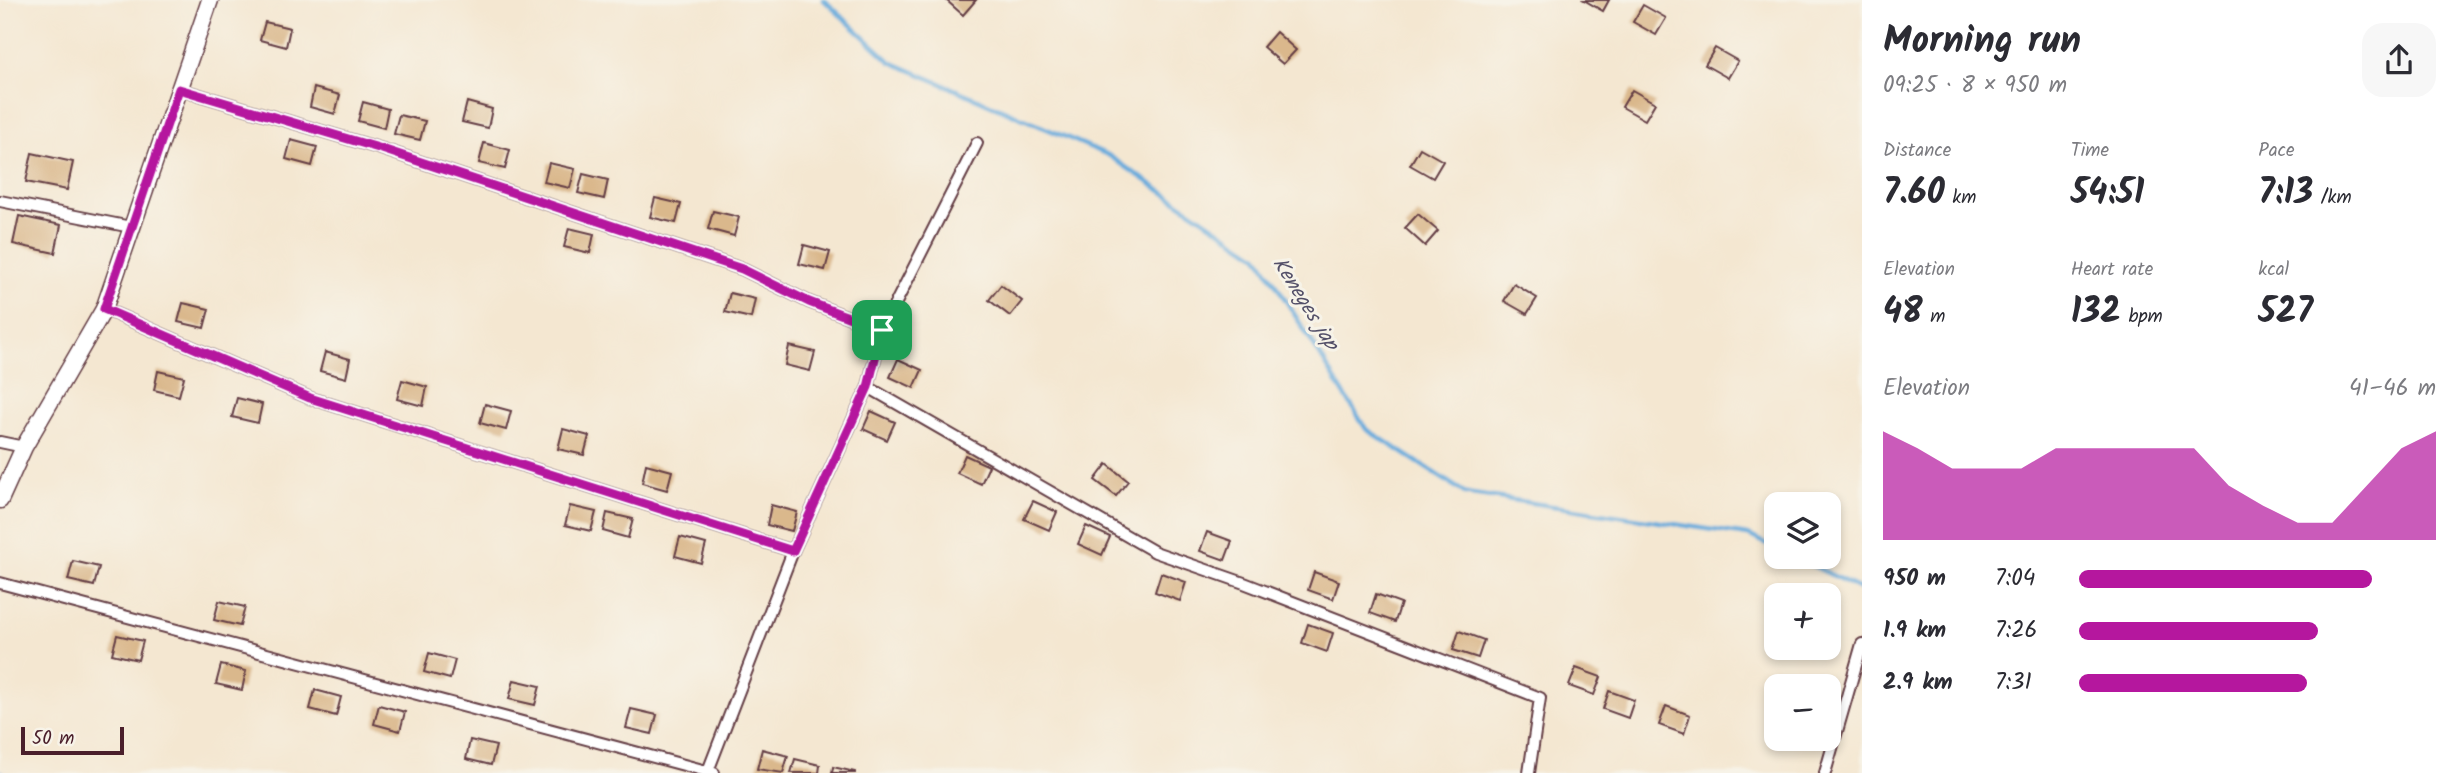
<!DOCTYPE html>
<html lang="en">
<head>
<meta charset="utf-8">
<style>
  body { margin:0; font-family:Kalam,sans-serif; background:#f7f7f7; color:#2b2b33; height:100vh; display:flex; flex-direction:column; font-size:26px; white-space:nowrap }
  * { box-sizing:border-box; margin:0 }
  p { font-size:23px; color:#7c7c81 }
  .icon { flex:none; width:38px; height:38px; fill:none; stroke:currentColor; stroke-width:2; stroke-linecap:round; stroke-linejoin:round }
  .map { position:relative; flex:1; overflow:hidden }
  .drawer { display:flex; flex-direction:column; background:#fff; width:595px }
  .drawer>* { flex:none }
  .tools { position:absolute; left:1764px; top:492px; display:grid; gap:14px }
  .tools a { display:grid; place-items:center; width:77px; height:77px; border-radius:14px; background:#fff; box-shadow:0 4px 10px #0003; font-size:35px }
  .scale { position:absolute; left:21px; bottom:18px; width:103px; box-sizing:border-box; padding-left:7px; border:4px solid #4a1f2b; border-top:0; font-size:19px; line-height:24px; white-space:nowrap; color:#4a1f2b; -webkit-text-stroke:5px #f7f3e8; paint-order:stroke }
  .pin { position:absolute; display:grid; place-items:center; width:60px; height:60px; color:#fff; margin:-30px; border-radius:14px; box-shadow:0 4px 10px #0006 }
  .round { display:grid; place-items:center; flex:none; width:74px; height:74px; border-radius:21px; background:#f7f7f7 }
  .headline { display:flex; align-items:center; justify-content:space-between; height:119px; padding:0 21px }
  h1 { font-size:38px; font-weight:700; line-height:52px }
  .stats { display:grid; grid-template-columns:repeat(3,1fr); gap:10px; height:119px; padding:7px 21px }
  .stats div { display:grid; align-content:center }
  .stats b { font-size:35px; font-weight:700 }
  .stats small { font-size:19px; font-weight:400 }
  .stats p { font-size:19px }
  .chart { height:196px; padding:14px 21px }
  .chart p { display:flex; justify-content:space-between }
  .chart svg { width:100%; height:126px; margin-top:7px; fill:#b5179e; opacity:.7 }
  ul { padding:0 21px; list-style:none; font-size:23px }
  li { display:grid; grid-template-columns:112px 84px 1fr; align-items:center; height:52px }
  li i { height:18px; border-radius:9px; background:#b5179e }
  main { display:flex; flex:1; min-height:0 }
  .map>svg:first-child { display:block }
</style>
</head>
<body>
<main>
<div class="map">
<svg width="1862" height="773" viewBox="0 0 1862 773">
  <rect width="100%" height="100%" fill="#f7f3e8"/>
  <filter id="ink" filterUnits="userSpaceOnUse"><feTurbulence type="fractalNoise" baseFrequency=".0143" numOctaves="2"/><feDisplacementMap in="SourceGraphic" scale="14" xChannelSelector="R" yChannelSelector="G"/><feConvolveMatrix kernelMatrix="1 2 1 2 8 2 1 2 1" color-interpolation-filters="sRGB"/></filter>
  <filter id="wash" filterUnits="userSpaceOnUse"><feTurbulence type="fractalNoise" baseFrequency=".00686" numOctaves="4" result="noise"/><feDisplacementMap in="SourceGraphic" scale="28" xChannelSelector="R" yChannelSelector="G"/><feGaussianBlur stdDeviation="1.57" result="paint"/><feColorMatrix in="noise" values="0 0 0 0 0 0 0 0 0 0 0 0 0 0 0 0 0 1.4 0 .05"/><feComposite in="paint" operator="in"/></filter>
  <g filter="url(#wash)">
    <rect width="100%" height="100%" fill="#f4e7d1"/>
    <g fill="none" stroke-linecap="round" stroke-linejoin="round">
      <g stroke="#67abdc" stroke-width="4.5">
        <path d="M824,0L891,62L1108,155L1258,256L1366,429L1465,493L1748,535L1776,548"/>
        <path d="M1793,556L1862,590"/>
        <path d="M0,772L2,773"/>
      </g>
    </g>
    <g id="blocks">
      <g fill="#dab88c">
        <path d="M946,0H976L963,15Z"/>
        <path d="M1584,0H1609L1603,11Z"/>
        <path d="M1643,5L1666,18L1656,35L1633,22Z"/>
        <path d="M265,22L290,28L286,47L260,40Z"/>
        <path d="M1276,32L1296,50L1283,64L1263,47Z"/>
        <path d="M1715,48L1738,61L1728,78L1705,65Z"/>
        <path d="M314,88L340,95L335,114L310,107Z"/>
        <path d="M1632,90L1655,103L1645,120L1622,107Z"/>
        <path d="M363,102L388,109L384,128L358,121Z"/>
        <path d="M467,102L492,109L488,128L462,122Z"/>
        <path d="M399,115L425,121L420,140L394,134Z"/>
        <path d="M291,140L317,147L312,166L286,159Z"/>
        <path d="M484,143L510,150L505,169L479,163Z"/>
        <path d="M1420,148L1443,161L1433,178L1410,165Z"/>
        <path d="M32,153L73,162L67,190L26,182Z"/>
        <path d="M549,163L575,169L570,188L544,182Z"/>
        <path d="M583,174L608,180L604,199L578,193Z"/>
        <path d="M655,198L681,204L676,223L650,217Z"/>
        <path d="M713,211L739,217L734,236L708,229Z"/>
        <path d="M1418,214L1438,231L1425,246L1405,228Z"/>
        <path d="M19,216L61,225L55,253L13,244Z"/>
        <path d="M569,228L594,234L590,253L564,247Z"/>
        <path d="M804,245L830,252L825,270L799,264Z"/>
        <path d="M1514,284L1537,298L1527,314L1504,301Z"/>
        <path d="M1001,285L1022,301L1010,316L989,300Z"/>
        <path d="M730,293L755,299L751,318L725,312Z"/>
        <path d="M183,303L209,309L204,328L178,322Z"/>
        <path d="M789,346L815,352L810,371L785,365Z"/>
        <path d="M325,352L350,359L346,378L320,371Z"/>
        <path d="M898,359L922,370L914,388L890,377Z"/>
        <path d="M158,371L184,377L179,396L154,390Z"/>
        <path d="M402,380L427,387L423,406L397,399Z"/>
        <path d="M237,398L262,404L258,423L232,417Z"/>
        <path d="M485,404L511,411L506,430L480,423Z"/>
        <path d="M871,411L895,422L887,440L863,429Z"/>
        <path d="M563,429L589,436L584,455L558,449Z"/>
        <path d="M965,455L989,466L981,484L957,473Z"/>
        <path d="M646,464L672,471L667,490L642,483Z"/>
        <path d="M1107,464L1128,481L1116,496L1095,480Z"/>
        <path d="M1033,501L1057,512L1049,530L1024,519Z"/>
        <path d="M771,505L797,512L792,531L767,525Z"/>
        <path d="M570,506L596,512L591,531L565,525Z"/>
        <path d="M607,513L633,519L628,538L603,531Z"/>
        <path d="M1086,526L1110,537L1102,555L1078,544Z"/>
        <path d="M1207,532L1232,541L1225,560L1200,551Z"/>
        <path d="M680,537L706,544L701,563L675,556Z"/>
        <path d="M73,561L99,567L94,586L68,580Z"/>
        <path d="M1314,572L1339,581L1333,599L1308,590Z"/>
        <path d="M1161,573L1186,582L1180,601L1155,592Z"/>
        <path d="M1376,594L1401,603L1395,622L1370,613Z"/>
        <path d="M219,601L245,607L240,626L214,620Z"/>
        <path d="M1308,624L1333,633L1327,652L1302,643Z"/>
        <path d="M1459,631L1484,640L1478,658L1453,650Z"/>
        <path d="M117,635L143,641L138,660L112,654Z"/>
        <path d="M429,653L455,660L450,679L424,672Z"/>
        <path d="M221,665L246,671L242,690L216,684Z"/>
        <path d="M1576,668L1601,677L1594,695L1569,686Z"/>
        <path d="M514,680L540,686L535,705L509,699Z"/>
        <path d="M315,690L341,697L336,716L310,709Z"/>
        <path d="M1609,691L1634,700L1628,718L1603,709Z"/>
        <path d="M379,705L405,712L400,731L374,724Z"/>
        <path d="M1666,706L1690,715L1684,734L1659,725Z"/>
        <path d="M631,709L657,715L652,734L626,728Z"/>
        <path d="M470,740L496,746L491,765L466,759Z"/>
        <path d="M762,749L788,756L783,773L757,769Z"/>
        <path d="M795,759L820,765L819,773H791Z"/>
        <path d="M833,767L855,772V773H832Z"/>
      </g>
    </g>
  </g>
  <g filter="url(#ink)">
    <use href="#blocks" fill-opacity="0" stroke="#643d44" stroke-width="2"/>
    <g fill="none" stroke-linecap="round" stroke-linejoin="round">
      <g stroke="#643d44" stroke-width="14">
        <g id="street">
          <path d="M179,89L382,149L742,269L809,302L882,330L977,143"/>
          <path d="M0,201L131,227"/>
          <path d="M104,309L310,398L793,551"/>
          <path d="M868,387L1155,552L1244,583L1540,698L1529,773"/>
          <path d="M0,442L24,447"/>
          <path d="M0,583L714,773"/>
          <path d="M708,771L793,551L868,387L882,330"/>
          <path d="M1825,773L1862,644"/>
        </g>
      </g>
      <g stroke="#643d44" stroke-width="19">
        <path id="secondary" d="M0,500L24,447L104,309L210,0"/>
      </g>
      <use href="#street" stroke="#fff" stroke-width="10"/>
      <use href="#secondary" stroke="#fff" stroke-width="16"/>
    </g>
  </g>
  <g fill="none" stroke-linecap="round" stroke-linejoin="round" filter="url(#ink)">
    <g stroke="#fff" stroke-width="14">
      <path id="route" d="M179,89L382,149L742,269L809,302L882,330L868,387L793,551L310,398L104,309Z"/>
    </g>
    <use href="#route" stroke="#b5179e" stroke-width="9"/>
  </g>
  <g text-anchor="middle" stroke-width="6" stroke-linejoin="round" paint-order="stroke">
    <g font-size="21" font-style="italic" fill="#545069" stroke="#f7f3e8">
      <text transform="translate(1306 303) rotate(58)" y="7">Keneges jap</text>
    </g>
  </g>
</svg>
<div class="tools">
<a><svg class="icon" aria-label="layers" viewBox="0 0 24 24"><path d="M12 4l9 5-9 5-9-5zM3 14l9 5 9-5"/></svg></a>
<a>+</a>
<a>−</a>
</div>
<div class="scale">50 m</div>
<div class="pin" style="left:882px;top:330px;background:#1e9e55"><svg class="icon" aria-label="arrive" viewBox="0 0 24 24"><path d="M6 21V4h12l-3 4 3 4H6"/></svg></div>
</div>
<section class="drawer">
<div class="headline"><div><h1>Morning run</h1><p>09:25 · 8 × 950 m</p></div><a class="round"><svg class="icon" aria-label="share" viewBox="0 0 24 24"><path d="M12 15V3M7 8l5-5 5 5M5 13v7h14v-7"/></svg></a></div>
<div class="stats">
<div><p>Distance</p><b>7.60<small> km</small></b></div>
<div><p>Time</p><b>54:51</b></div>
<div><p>Pace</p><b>7:13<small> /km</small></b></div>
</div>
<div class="stats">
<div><p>Elevation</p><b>48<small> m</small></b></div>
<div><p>Heart rate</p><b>132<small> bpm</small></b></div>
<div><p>kcal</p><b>527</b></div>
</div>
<div class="chart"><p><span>Elevation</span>41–46 m</p>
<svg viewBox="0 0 160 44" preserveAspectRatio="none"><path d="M0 44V6L10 12L20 19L30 19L40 19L50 12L60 12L70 12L80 12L90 12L100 25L110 32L120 38L130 38L140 25L150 12L160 6V44z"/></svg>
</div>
<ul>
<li><b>950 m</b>7:04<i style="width:82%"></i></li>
<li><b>1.9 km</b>7:26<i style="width:67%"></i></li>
<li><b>2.9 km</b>7:31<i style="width:64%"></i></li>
</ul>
</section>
</main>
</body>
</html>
